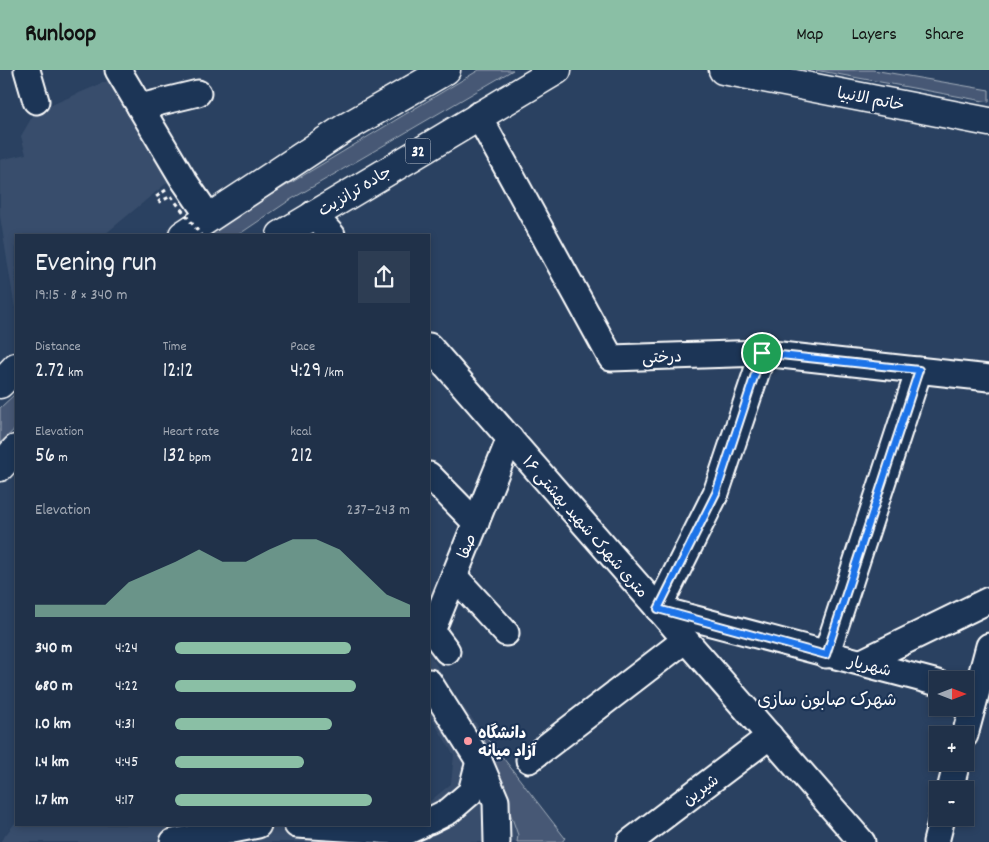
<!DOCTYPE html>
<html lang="en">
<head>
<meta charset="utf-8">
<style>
  body { margin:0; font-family:Dekko,"Playpen Sans Arabic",sans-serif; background:#2d3d53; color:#f1f3f6; height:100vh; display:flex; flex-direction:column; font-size:19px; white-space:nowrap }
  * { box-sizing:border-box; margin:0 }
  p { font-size:16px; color:#a2a9b4 }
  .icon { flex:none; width:28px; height:28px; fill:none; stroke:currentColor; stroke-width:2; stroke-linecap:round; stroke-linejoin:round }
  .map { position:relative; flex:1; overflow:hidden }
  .panel { position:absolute; left:15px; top:164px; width:415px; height:592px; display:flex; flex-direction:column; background:#203149; border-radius:0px; box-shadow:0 2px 8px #0003,0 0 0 1px #3d4c61 }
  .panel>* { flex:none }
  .needle { width:32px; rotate:90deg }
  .tools { position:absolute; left:929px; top:601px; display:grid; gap:10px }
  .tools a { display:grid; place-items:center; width:45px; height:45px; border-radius:0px; background:#203149; box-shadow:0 2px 8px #0003,0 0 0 1px #3d4c61; font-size:25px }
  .pin { position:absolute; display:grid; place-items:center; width:42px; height:42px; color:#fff; margin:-21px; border:2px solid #fff; border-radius:50%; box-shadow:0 1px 5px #0007 }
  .round { display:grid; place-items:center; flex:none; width:52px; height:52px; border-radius:0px; background:#2d3d53 }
  .summary { display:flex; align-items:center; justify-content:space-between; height:85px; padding:0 20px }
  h1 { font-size:28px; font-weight:600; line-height:38px }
  .figures { display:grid; grid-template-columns:repeat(3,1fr); gap:8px; height:85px; padding:5px 20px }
  .figures div { display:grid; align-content:center }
  .figures b { font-size:21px; font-weight:600 }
  .figures small { font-size:14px; font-weight:400 }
  .figures p { font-size:14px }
  .chart { height:140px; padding:10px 20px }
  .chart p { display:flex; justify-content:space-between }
  .chart svg { width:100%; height:90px; margin-top:5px; fill:#8abfa5; opacity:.7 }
  ul { padding:0 20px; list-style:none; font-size:16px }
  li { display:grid; grid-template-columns:80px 60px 1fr; align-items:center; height:38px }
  li i { height:12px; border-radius:6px; background:#8abfa5 }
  header { display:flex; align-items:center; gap:30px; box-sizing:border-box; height:70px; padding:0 25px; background:#8abfa5; color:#111 }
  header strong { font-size:24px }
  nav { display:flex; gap:28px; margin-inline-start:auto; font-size:18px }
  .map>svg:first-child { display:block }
</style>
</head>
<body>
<header>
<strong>Runloop</strong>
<nav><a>Map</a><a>Layers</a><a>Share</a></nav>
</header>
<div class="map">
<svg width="989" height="772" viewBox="0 0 989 772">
  <rect width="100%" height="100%" fill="#2a4161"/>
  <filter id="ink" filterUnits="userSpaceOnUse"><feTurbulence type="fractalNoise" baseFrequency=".02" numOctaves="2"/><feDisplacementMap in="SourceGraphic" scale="10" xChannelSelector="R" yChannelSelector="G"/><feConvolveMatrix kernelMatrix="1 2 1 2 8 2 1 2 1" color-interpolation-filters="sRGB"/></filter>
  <g filter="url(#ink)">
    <g fill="#394e6c">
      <path d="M112,9L169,111L104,165H16L15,238L0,146V90L26,84L21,66L35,42Z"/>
      <path d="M429,583L457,629L565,768L562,772H0L16,752V755H429V732L451,714L454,685L429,644Z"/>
    </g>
    <g fill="#465975" stroke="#a2acba">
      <path d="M479,0H513L290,130L238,165H204Z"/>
      <path d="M815,0H873L989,20V32Z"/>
      <path d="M16,323V358L0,373V338Z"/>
      <path d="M480,658L565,768L562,772H517L518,765Z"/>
    </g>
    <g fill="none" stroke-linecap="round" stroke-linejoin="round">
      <g stroke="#fff" stroke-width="29">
        <g id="minor">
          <path d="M27,0L36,31"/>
          <path d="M118,0L183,109L209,147"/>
          <path d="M140,37L198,23"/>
          <path d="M478,45L611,288L763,283L989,308"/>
          <path d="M313,144L332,165"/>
          <path d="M429,276L862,772"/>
          <path d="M763,283L716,423L658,539L938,613"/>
          <path d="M429,405L476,453"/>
          <path d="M454,506L506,563"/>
          <path d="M447,581L432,561L510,368"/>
          <path d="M826,585L919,300"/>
          <path d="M862,592L989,530"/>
          <path d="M429,612L479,691L496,731L497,772"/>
          <path d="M965,665L989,576"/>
          <path d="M529,690L685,570"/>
          <path d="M950,720L957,692"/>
          <path d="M429,751L449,741L471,722L479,691"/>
          <path d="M297,755L406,762L421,755"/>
          <path d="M173,772L258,755"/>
          <path d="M630,772L770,666"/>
          <path d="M936,772L942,748"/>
        </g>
      </g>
      <g stroke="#fff" stroke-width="31">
        <g id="major">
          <path d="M723,0L989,52"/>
          <path d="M183,165L345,58L446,0"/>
          <path d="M281,165L557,0"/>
          <path d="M0,314L16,297"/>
          <path d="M0,397L16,379"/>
        </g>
      </g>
      <path stroke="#fff" stroke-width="3" stroke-dasharray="4 4" stroke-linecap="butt" d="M166,120L156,127L160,132L171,126"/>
      <use href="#minor" stroke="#1d3557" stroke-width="25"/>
      <use href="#major" stroke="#1d3557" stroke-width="28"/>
      <path stroke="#fff" stroke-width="3" stroke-dasharray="4 4" stroke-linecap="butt" d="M171,126L201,165"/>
    </g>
  </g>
  <g fill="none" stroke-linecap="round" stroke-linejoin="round" filter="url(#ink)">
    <g stroke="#fff" stroke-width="10">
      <path id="route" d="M762,283L919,300L826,585L658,539L716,423Z"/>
    </g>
    <use href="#route" stroke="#1a73e8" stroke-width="6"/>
  </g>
  <circle fill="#ff9aa2" stroke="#1d3557" stroke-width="2" cx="468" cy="671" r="5"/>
  <g text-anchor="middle" stroke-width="4.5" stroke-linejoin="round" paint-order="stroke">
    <rect fill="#1d3557" stroke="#bbc2cd" stroke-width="1" x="405.5" y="68.5" width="25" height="25" rx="4"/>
    <g font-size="15" font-weight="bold" fill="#fff">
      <text x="418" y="86">32</text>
    </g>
    <g font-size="16" fill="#fff" stroke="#1d3557">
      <text transform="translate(871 28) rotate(11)" y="6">خاتم الانبیا</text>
      <text transform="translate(354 120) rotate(-31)" y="6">جاده ترانزیت</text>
      <text transform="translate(662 286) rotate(-2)" y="6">درختی</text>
      <text transform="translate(586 456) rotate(49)" y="6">۱۶ متری شهرک شهيد بهشتی</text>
      <text transform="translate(466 476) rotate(-68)" y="6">صفا</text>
      <text transform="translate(870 595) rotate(14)" y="6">شهریار</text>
      <text transform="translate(700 719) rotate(-37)" y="6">شیرین</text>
    </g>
    <g font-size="16" font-weight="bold" fill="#fff" stroke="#1d3557" text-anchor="start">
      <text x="478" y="668">دانشگاه<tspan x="478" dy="18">آزاد میانه</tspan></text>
    </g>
    <g font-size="18" fill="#fff" stroke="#1d3557">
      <text x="827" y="635">شهرک صابون سازی</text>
    </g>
  </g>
</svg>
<div class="tools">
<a><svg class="needle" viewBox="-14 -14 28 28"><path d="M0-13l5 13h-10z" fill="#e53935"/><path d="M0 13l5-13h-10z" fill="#a2a9b4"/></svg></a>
<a>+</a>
<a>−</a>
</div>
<div class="pin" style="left:762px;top:283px;background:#1e9e55"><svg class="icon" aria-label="arrive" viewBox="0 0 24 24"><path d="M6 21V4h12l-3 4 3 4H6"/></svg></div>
<section class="panel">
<div class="summary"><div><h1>Evening run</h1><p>19:15 · 8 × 340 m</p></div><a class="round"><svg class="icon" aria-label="share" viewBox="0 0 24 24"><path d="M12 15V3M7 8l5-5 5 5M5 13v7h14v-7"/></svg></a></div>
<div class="figures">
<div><p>Distance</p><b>2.72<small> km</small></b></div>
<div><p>Time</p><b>12:12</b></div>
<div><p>Pace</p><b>4:29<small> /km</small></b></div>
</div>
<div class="figures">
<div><p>Elevation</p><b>56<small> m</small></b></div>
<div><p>Heart rate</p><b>132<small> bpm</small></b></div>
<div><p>kcal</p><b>212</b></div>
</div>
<div class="chart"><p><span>Elevation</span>237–243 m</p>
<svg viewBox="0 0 160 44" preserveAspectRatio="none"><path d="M0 44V38L10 38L20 38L30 38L40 27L50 22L60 17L70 11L80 17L90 17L100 11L110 6L120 6L130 11L140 22L150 33L160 38V44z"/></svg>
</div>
<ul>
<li><b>340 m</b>4:24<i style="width:75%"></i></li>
<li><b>680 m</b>4:22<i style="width:77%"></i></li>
<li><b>1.0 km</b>4:31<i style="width:67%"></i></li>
<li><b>1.4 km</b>4:45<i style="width:55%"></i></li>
<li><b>1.7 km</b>4:17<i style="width:84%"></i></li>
</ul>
</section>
</div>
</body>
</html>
